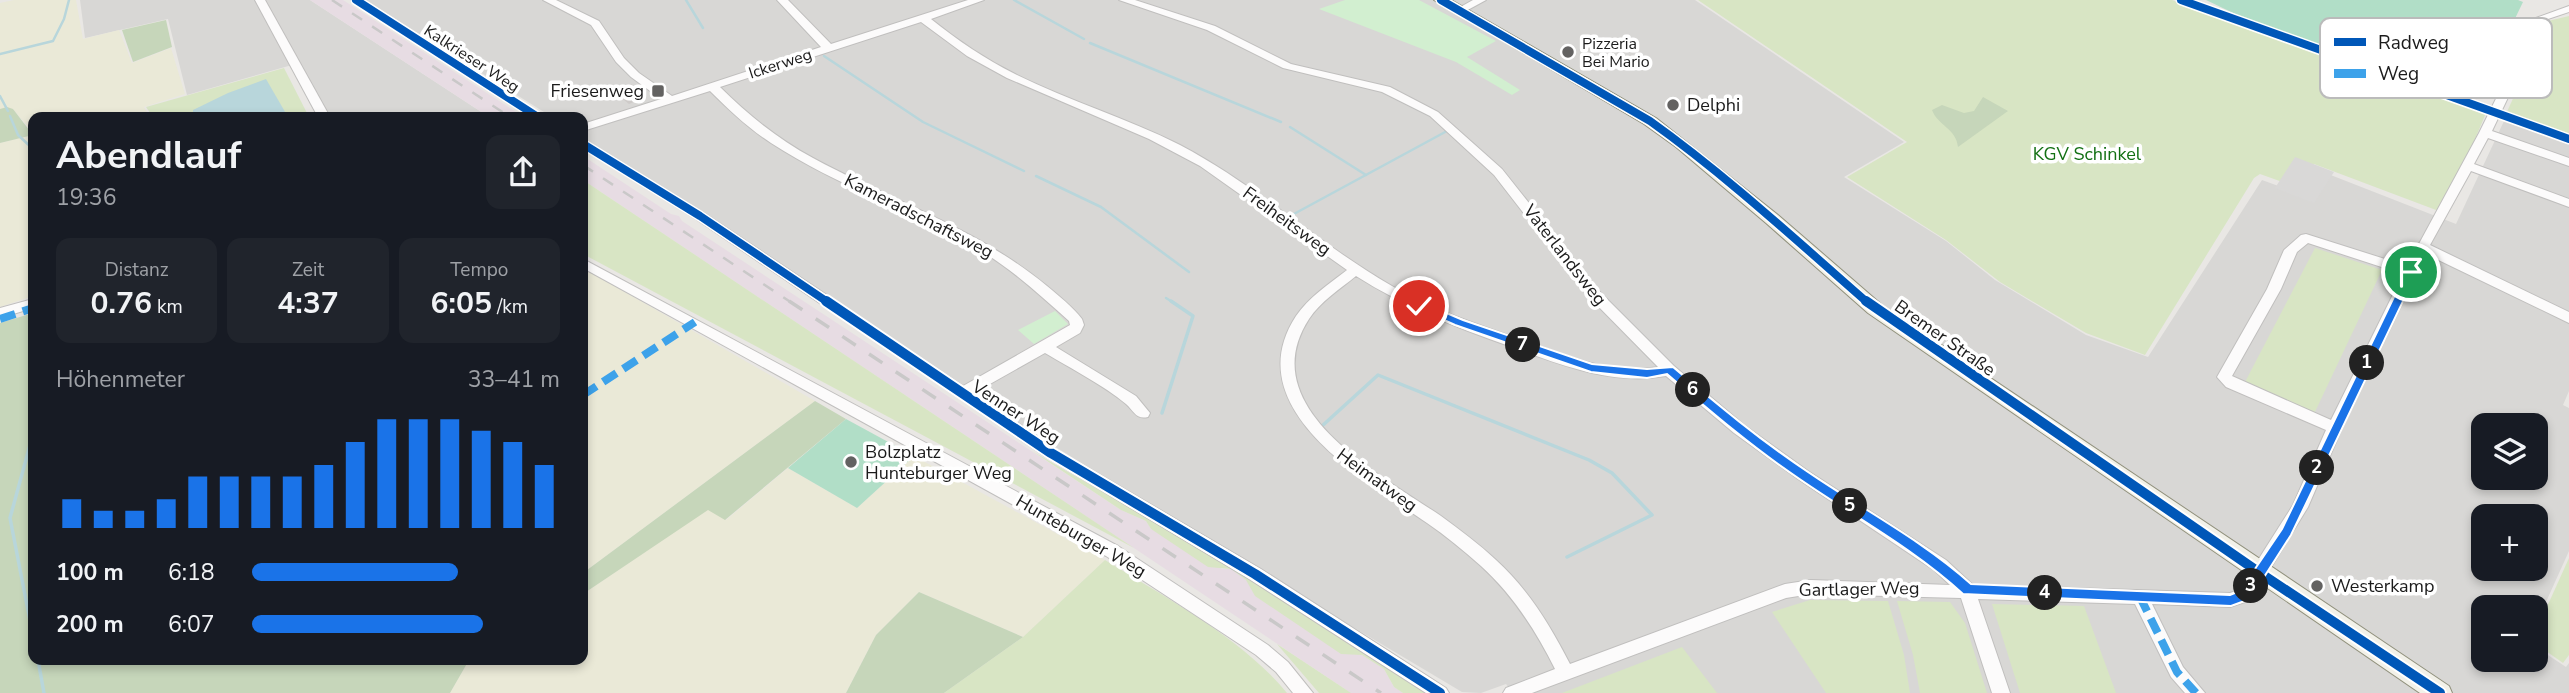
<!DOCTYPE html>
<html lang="de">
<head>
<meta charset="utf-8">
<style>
  body { margin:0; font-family:"Nunito Sans",sans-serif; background:#20242c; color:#f1f3f6; height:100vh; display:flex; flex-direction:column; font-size:26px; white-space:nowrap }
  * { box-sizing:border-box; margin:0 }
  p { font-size:23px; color:#9ea1a6 }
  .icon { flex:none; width:38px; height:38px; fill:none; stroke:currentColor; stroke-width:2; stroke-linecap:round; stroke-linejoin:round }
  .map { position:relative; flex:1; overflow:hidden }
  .drawer { position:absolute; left:28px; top:112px; width:560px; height:553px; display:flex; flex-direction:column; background:#171b24; border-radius:14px; box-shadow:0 4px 10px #0003 }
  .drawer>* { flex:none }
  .fabs { position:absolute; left:2471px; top:413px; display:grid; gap:14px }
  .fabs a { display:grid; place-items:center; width:77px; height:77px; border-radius:14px; background:#171b24; box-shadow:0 4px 10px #0003; font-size:35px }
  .pin { position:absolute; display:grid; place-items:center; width:60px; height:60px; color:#fff; margin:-30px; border:4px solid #fff; border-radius:50%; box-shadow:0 2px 7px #0007 }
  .km { position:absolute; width:35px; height:35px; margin:-18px; border-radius:50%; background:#222; color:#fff; font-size:19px; line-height:35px; text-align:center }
  .round { display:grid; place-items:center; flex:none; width:74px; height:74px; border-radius:14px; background:#20242c }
  .head { display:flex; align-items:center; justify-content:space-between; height:119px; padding:0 28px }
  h1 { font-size:38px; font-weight:700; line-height:52px }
  .figures { display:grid; grid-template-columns:repeat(3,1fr); gap:10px; height:119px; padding:7px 28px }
  .figures div { display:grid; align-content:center; border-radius:14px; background:#20242c; text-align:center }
  .figures b { font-size:30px; font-weight:700 }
  .figures small { font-size:19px; font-weight:400 }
  .figures p { font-size:19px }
  .chart { height:196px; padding:14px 28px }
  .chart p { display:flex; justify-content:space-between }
  .chart svg { width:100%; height:126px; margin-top:7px; stroke:#1a73e8; stroke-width:6 }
  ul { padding:0 28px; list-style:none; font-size:23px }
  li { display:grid; grid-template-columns:112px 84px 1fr; align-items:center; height:52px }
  li i { height:18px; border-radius:9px; background:#1a73e8 }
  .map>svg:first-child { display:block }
</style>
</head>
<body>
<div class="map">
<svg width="2569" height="693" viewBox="0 0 2569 693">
  <rect width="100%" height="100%" fill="#e9e7e4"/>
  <g fill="#d8d7d5" fill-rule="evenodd">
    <path d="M80,0H310L489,117H325L299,63L187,95L168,19L85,38Z"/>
    <path d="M365,0H1695L1904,142L1844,177L1946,241L1995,280L2086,335L2148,357L2262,180L2303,195L2323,172L2456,224L2504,121L2569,144V391L2563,405L2569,408V551L2536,624V607H2483V660H2536V647L2566,667L2569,663V693H1513L1506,684L1481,693L1462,692L1143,502L957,385L799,276L583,138V117H552ZM2483,425H2536V478H2483ZM2483,516H2536V569H2483Z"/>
  </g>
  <g fill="#e7dce3">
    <path d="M310,0H343L524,117H489Z"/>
    <path d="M583,156L671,214L679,216L682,221L1121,510L1146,521L1151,529L1222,569H1231L1350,652L1362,655L1384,669L1394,687L1403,693H1351L583,180Z"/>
  </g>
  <g fill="#eae9d7">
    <path d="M14,0H76L83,39L119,30L132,63L171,48L185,94L144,107L150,117H33V133L13,109H0V3Z"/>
    <path d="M33,135V296L0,307V143Z"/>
    <path d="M583,268L815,401L583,573Z"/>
    <path d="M914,456L1105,560L1023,637L919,592L876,635L846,693H450L469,660H583V594L708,509L726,520L788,468L857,508Z"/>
  </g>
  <g fill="#d8e5c4">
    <path d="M1698,0H2172L2486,113L2444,213L2314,164L2296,187L2260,174L2254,178L2145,355L2086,333L2000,282L1946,240L1847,177L1907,142Z"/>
    <path d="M2569,16V137L2506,114L2548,21Z"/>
    <path d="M284,68L309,117H153L146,107Z"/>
    <path d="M583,180L1134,548L583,254Z"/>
    <path d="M2315,248L2382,270L2314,414L2244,384Z"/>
    <path d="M1032,451L1251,578L1428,693H1403L1394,687L1384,669L1362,655L1341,654L1255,596L1246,580L1231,569L1208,567L1151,529L1146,521L1121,510Z"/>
    <path d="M2569,558V655L2563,663L2536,644V631Z"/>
    <path d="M1105,560C1165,597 1243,639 1287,693H944L1023,637Z"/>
    <path d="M1810,600L1888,601L1904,655L1910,693H1826L1772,612Z"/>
    <path d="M1897,601L1950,602L1965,623L1987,693H1920L1913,655Z"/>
    <path d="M1992,604L2084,606L2116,693H2020Z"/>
    <path d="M1277,644L1351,693H1319Z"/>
    <path d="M1682,647L1717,693H1562Z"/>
  </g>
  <g fill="#c6d6ba">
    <path d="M166,20L172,47L133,62L122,30Z"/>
    <path d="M1983,97L2008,111L1958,147C1956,128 1938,126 1932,110L1942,105L1964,113L1974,111Z"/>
    <path d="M7,107L13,109L33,135L0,143V109Z"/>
    <path d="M33,313V660H469L450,693H0V323Z"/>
    <path d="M815,401L846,419L725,520L708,510L583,594V573Z"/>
    <path d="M919,592L1023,637L944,693H846L876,635Z"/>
  </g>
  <g fill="#d2efd0">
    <path d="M1345,0H1419L1496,41L1467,57L1520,90L1512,95L1456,62L1319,9Z"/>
    <path d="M2506,114L2569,137V144L2504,121Z"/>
    <path d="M1055,311L1068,324L1034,344L1018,330Z"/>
  </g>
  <g fill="#b1dec7">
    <path d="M2206,0H2518L2523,2L2480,91L2421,63L2398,74L2252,22Z"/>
    <path d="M846,419L914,456L857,508L788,468Z"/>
  </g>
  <path fill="#d9d8d7" d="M2295,157L2334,172L2314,203L2275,188Z"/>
  <path fill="#b8d6db" d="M266,79L288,117H193V110L228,93Z"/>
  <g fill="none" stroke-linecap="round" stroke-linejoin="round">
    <g stroke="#b8d6db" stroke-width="2.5">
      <path d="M686,0L703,28"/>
      <path d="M1014,0L1084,39"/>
      <path d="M1090,43L1281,122"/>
      <path d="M0,54L53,41L64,19L69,0"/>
      <path d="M824,56L923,122L1024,171"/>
      <path d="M0,96L8,111"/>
      <path d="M10,116L18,135L33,149"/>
      <path d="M1290,127L1366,175"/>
      <path d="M1036,176L1101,207L1189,272"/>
      <path d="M1292,215L1447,131"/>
      <path d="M1166,298L1174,303"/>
    </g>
    <g stroke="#b8d6db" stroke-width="3.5">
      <path d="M1162,413L1193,316L1171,301"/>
      <path d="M1322,426L1378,375L1589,460L1612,473L1652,515L1567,557"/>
      <path d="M33,434L10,518L33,636"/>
      <path d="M38,660L44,693"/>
    </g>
  </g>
  <path fill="#cecbc9" d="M631,84L646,97L629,104L613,91Z"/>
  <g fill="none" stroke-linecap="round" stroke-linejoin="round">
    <g stroke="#c0bfbe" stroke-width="2">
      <g id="street">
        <path d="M255,0H265L330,117H318Z"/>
        <path d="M351,0H363L544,117H530Z"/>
        <path d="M543,0H556L599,21L624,58L639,73L672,96L821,47L777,0H788L831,44L968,0H984L931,19C957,40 985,59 1015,74C1069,101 1127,118 1180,145C1256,185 1319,244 1392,286C1436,312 1486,327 1534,344C1572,358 1616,375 1658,367L1588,296L1494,175L1430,116L1382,92L1283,68L1207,30L1119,0H1135L1215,26L1291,64L1390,87L1438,112L1502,169L1598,290L1674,366L1744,425L1808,471L1946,560L1973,585L2230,593L2239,590L2293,505L2326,430L2226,387L2217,377L2267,289L2284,250L2301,235L2306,234L2407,266L2479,133L2536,18L2569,6V12L2545,20L2492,131L2569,158V166L2488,138L2474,164L2569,199V207L2471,171L2430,245L2569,312V323L2426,254L2342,428L2308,507L2251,600L2230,607L2152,604L2183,667L2205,693H2185L2171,677L2135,604L1978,599L2010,693H1992L1961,598L1811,594L1786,598L1532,693H1503L1506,688L1555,669C1536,631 1513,595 1481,566C1464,551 1446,536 1427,523C1365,480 1236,408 1296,316C1309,297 1329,284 1347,270L1200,166L1149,139L1007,78L967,56L921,22L720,87C748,115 778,139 813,158C892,201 977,228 1047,286C1059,296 1073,307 1082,319L1084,325L1080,333L1056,347L1136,396L1150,413L1148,417C1136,420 1134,411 1126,404C1105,386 1070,368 1045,353L974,393L1056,449L1261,569L1446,688L1449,693H1426L1249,579L1046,457L696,219L583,149V140L587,141L704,213L963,386L1070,325L1069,321C1041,296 1013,270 981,251C913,211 837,186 771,143C748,128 729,110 710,91L583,131V124L661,99L631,77L616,62L591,25ZM2308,243L2403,274L2331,420L2232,376L2281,289L2297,252ZM1356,276C1405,307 1455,327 1509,346C1559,364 1612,386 1666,376L1734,433L1798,479L1934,570L1950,585L1811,580L1785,584L1570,664C1550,625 1528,589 1496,560C1479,544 1460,530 1441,516C1382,476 1251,408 1309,319C1320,302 1340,289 1356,276Z"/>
        <path d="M1473,0H1486L1464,12L1460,13L1455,10Z"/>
        <path d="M583,259L1118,546L1268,645L1288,662L1313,693H1293L1276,672L1256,655L1106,556L583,268Z"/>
        <path d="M33,299V308L0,318V308Z"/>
      </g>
    </g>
    <g stroke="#91917d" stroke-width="2">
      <path id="secondary" d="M1434,0H1451L1656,118L1778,215L1882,305L2449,686L2452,693H2420L1868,313L1766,223L1676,147L1644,124Z"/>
    </g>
    <use href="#street" fill="#fcfbfb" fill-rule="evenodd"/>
    <use href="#secondary" fill="#f2f1e9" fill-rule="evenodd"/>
    <g stroke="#c9c8c8" stroke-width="2.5" stroke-dasharray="12 12" stroke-linecap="butt">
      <path d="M332,0L510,117"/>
      <path d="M583,165L792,303"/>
    </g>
    <path stroke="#c9c8c8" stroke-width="3.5" stroke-dasharray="16 16" stroke-linecap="butt" d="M789,301L1381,693"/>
    <g stroke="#3da2ea" stroke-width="8" stroke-dasharray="16 8" stroke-linecap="butt">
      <path d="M0,319L33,308"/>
      <path d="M583,395L695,322"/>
      <path d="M2140,597L2177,672L2196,693"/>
    </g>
    <g stroke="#fff" stroke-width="11">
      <g id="cycleway-far1">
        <path d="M356,0L538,117"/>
        <path d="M1441,0L1650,121C1727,176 1797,241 1868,303"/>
        <path d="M2181,0L2569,139"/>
        <path d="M583,144L700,216L829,303"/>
      </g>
    </g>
    <g stroke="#fff" stroke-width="14">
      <g id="cycleway">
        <path d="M826,301L1051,453L1255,574L1440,693"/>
        <path d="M1866,301L2260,573L2440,693"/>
      </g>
    </g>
    <use href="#cycleway-far1" stroke="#0057b8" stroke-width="8"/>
    <use href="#cycleway" stroke="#0057b8" stroke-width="10"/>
  </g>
  <path fill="#1a73e8" stroke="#fff" stroke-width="2" d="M2411,269L2417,272L2291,535L2250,599L2231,606L1963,594C1914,549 1855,517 1801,480C1753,448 1710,411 1667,374L1647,378L1591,372L1455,325L1413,306L1423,303L1463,320L1592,364L1647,369L1673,367C1717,404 1760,440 1808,472C1862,509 1922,540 1971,584L2230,595L2240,591L2282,529L2406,272Z"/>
  <g fill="#636261" stroke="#fff" stroke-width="2.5">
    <circle cx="1568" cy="52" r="7"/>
    <rect x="651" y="84" width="14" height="14" rx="3.5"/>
    <circle cx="1673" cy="105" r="7"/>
    <circle cx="851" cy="462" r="7"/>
    <circle cx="2317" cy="586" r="7"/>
  </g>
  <g text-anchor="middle" stroke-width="7" stroke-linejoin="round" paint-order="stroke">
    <g font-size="16" fill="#1b1b1b" stroke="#fff" text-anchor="start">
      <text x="1582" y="49">Pizzeria<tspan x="1582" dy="18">Bei Mario</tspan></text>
    </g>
    <g font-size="16" fill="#1b1b1b" stroke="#fff">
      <text transform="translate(472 58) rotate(33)" y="6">Kalkrieser Weg</text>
      <text transform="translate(780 63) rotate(-18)" y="6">Ickerweg</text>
    </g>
    <g font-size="18" fill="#1b1b1b" stroke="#fff" text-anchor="start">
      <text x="644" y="97" text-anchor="end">Friesenweg</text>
      <text x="1687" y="111">Delphi</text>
      <text x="865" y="458">Bolzplatz<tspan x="865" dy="21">Hunteburger Weg</tspan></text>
      <text x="2331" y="592">Westerkamp</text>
    </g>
    <g font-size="18" fill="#127013" stroke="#fff">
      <text x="2087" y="160">KGV Schinkel</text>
    </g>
    <g font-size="18" fill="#1b1b1b" stroke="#fff">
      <text transform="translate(919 216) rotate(27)" y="6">Kameradschaftsweg</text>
      <text transform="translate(1287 221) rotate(36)" y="6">Freiheitsweg</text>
      <text transform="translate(1565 255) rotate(52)" y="6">Vaterlandsweg</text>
      <text transform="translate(1945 338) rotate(35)" y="6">Bremer Straße</text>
      <text transform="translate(1016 412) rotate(33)" y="6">Venner Weg</text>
      <text transform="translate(1377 480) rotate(36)" y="6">Heimatweg</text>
      <text transform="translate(1081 536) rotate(30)" y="6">Hunteburger Weg</text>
      <text transform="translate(1859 589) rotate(-1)" y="6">Gartlager Weg</text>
    </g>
  </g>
  <rect x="2320" y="18" width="232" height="80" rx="10" fill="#fff" stroke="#bbb" stroke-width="2"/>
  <rect x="2334" y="38" width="32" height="8" fill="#0057b8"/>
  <rect x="2334" y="69" width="32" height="9" fill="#3da2ea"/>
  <g font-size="19" fill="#1b1b1b">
    <text x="2378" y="49">Radweg</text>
    <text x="2378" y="80">Weg</text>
  </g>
</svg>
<div class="fabs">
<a><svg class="icon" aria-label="layers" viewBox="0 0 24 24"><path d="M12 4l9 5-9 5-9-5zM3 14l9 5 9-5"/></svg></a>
<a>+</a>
<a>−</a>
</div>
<div class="pin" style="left:2411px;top:272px;background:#1e9e55"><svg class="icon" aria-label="arrive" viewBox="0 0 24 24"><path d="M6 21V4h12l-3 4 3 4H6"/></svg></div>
<div class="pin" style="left:1419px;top:306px;background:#d93025"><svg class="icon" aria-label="check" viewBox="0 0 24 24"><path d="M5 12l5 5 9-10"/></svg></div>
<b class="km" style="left:2367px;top:363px">1</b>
<b class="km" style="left:2317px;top:468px">2</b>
<b class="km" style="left:2251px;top:586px">3</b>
<b class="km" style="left:2045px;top:593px">4</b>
<b class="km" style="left:1850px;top:506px">5</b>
<b class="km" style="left:1693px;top:390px">6</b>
<b class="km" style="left:1523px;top:345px">7</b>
<section class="drawer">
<div class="head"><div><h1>Abendlauf</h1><p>19:36</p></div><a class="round"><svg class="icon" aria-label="share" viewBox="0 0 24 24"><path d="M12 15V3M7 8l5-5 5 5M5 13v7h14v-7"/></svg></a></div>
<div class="figures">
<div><p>Distanz</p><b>0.76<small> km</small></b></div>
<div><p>Zeit</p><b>4:37</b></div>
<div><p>Tempo</p><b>6:05<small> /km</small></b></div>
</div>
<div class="chart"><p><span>Höhenmeter</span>33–41 m</p>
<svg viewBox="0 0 160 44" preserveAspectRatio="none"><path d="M5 44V34M15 44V38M25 44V38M35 44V34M45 44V26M55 44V26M65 44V26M75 44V26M85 44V22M95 44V14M105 44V6M115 44V6M125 44V6M135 44V10M145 44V14M155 44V22"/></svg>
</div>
<ul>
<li><b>100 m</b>6:18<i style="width:67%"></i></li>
<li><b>200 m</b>6:07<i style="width:75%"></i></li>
</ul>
</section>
</div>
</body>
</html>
